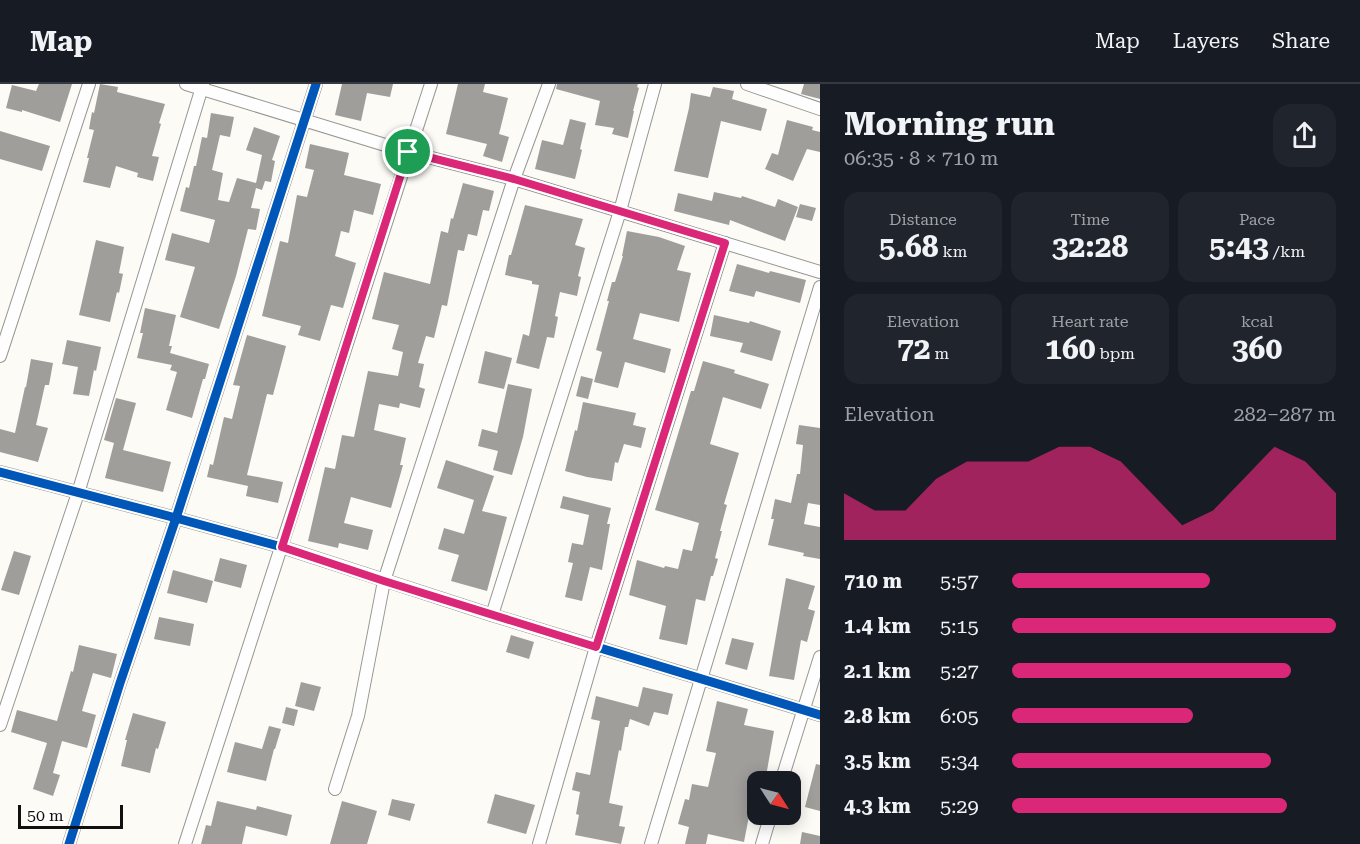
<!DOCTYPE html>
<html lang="en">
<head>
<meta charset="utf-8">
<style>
  body { margin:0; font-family:"Roboto Serif",serif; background:#20242c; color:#f1f3f6; height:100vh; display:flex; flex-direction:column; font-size:22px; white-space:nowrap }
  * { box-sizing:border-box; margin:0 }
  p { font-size:20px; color:#9ea1a6 }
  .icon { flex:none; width:33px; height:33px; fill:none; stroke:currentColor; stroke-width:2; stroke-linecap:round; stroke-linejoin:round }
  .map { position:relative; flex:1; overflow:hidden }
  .details { display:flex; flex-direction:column; background:#171b24; width:540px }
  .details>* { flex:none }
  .needle { width:39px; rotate:126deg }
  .controls { position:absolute; left:747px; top:687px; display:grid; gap:12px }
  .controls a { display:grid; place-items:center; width:54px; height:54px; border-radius:12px; background:#171b24; box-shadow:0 3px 15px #0003; font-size:30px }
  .scale { position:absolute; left:18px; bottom:15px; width:105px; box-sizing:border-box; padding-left:6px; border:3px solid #101010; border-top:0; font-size:16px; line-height:21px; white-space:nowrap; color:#101010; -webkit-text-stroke:4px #fff; paint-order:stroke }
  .pin { position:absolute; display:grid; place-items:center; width:51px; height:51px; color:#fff; margin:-26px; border:3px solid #fff; border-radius:50%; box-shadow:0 2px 6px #0007 }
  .round { display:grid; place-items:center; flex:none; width:63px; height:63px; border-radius:18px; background:#20242c }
  .summary { display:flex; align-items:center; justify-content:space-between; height:102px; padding:0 24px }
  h1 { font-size:33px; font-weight:700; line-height:45px }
  .stats { display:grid; grid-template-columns:repeat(3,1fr); gap:9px; height:102px; padding:6px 24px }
  .stats div { display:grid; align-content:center; border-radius:15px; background:#20242c; text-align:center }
  .stats b { font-size:30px; font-weight:700 }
  .stats small { font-size:16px; font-weight:400 }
  .stats p { font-size:16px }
  .chart { height:168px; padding:12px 24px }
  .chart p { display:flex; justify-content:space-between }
  .chart svg { width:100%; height:108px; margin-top:6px; fill:#db2777; opacity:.7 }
  ul { padding:0 24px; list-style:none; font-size:20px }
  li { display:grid; grid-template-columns:96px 72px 1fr; align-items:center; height:45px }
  li i { height:15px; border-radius:8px; background:#db2777 }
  header { display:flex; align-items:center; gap:36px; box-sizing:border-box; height:84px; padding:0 30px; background:#171b24; border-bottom:2px solid #363941 }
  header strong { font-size:28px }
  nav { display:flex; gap:33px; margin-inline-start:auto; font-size:21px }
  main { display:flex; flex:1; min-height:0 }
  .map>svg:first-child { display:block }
</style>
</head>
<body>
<header>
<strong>Map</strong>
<nav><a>Map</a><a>Layers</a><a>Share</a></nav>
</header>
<main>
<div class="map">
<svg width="820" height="760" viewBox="0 0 820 760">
  <rect width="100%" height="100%" fill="#fcfbf6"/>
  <g fill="#a09e9b">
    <path d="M39,0H72L60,38L22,26V28L6,24L12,1L36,7Z"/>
    <path d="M100,0L118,3L117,8L165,20L159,39L161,40L152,72L159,73L153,97L137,93L138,89L116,82L110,104L83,98L89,74H87L94,46L89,45L92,28L94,29Z"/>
    <path d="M342,0H393L390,13L367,9L361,37L335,31Z"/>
    <path d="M458,0H485L483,8L508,14L499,50L509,53L502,78L483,72L487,60L446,50Z"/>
    <path d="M557,0H638L637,3L639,4L633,27H634L628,54L612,50L614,44L595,41L600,17L556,5Z"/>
    <path d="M804,0H820V15L801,10Z"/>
    <path d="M713,3L734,7L732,15L767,25L761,47L721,37L708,94L674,87L689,24L691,9L710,13Z"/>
    <path d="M211,29L234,33L230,53L220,51L212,86L223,89L218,116L229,118L237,94L256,99L262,71L246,66L254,43L280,52L272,76L275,77L271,98L265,97L262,106L256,104L251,124L260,125L256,146L248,145L236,192L219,245L180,233L195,183L165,176L172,149L209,159L215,136L180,127L186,103L189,104L194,82H196L202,53L207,54Z"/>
    <path d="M570,35L586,39L580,65L582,66L575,95L535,85L542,56L563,61Z"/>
    <path d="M787,36L813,43L812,46L820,48V68L807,65L793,97L765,85L772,69L778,71Z"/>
    <path d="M0,47L50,62L42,87L0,75Z"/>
    <path d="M310,60L349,69L344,91L381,100L373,131L354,126L349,149L341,147L335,172L356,179L343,224L331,221L320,257L298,251L301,242L262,232L280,157L288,159L297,111L307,113L314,86L305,84Z"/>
    <path d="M463,99L494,107L489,127L483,126L477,152L468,150L464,167L458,166L447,222L442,221L434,254L426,252L418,279L424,280L419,303L425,305L420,324L400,319L399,324L379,320L374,346L406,354L400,381H403L391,424L351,413L344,439L373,446L368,466L339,459L338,464L308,457L325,383L335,385L342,351L354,353L368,287L398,292L403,268L392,265L399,241L372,235L384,188L430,200L441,147L448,149L451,134L453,135Z"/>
    <path d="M714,108L741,114L742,112L775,123L778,115L798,123L785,157L730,136L729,141L674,127L678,109L712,117Z"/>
    <path d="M800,120L816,124L812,137L796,133Z"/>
    <path d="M525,121L583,135L575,161L585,164L578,192L581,193L577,212L560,208L555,232L558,233L554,254L547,253L539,285L516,279L523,250L529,252L539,201L532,200V197L505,191L509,171H511Z"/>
    <path d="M627,147L659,153L685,162L677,186L691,189L679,238L640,229L633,255L671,265L665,289L625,278L618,304L594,298L602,268L596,266L609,217H607L612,198H615L623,172H622Z"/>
    <path d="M96,156L124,163L119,189L123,190L119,209L117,208L110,238L79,231Z"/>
    <path d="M737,180L769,189L770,187L806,196L800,219L756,207L754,213L729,207Z"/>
    <path d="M145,224L176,231L169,262H172L170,269L209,280L205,295H203L192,334L166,326L177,288L170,286L172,281L137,274L143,249H140Z"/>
    <path d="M714,231L749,239L750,237L781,247L772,277L740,268L743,259L710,252Z"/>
    <path d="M247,251L286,262L273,311L267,310L247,391L283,398L278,419L246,412L248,402L207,393L210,380L213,381L224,333L232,335L240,302L233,301Z"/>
    <path d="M67,256L101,263L96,287L94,286L89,312L73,310L78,283L62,280Z"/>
    <path d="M485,267L512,274L504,305L478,299Z"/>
    <path d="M31,275L53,279L49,301H45L36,341L48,344L38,378L0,368V345L15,349L25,303H26Z"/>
    <path d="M703,277L735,286L734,289L769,300L761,325L723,313L710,360L739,369L724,420L727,421L720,447H722L715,474L718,475L713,492H711L705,517L696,515L687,561L659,555L666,522L629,511L637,476L664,484L665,482L678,485L683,465L692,467L699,439L655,426L691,307H694Z"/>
    <path d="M581,292L593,295L588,315L576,312Z"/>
    <path d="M508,300L532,305L523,353L512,391L493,386L498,367L478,362L482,345L497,349Z"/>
    <path d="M116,314L136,319L123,366L171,378L163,408L105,394L114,359L104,356Z"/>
    <path d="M583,318L636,329L633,341L646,344L641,364L624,360L618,379L615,378L612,397L587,393L565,387L575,346L577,347Z"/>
    <path d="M799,341L820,344V421L808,419L804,440L820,443V475L803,472L804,469L768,461L774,435H771L775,415L791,419L797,390H800L803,361L796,360Z"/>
    <path d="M446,376L494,392L482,427L507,433L487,507L451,497L459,471L438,465L444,444L464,450L474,416L437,404Z"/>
    <path d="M563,412L611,424L607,440H610L602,486L590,483L582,517L565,513L573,479L568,478L572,459L583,461L589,431L560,424Z"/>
    <path d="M14,467L31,472L19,511L1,506Z"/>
    <path d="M220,474L247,481L241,504L214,497Z"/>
    <path d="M173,486L213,497L207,519L167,509Z"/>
    <path d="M786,494L815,502L808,525L815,527L807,558L801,556L794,596L769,592Z"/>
    <path d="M159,533L194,540L190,562L154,555Z"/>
    <path d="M511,551L534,558L529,575L506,568Z"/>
    <path d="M732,554L754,559L747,586L725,580Z"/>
    <path d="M79,561L117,570L111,594L93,589L82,627L96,631L87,664L62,657L53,689L60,691L53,712L33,705L47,659L11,648L17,626L57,637L71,587L73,588Z"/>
    <path d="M301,598L321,603L314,627L295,622Z"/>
    <path d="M643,603L673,610L668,631L654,628L649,642L630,635L628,643H625L621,667L619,666L609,719L623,722L619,742L625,743L621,760L575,751L579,731L576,730L580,708L572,706L576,688L590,691L600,637L591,635L596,612L638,623Z"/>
    <path d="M717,617L748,625L744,641L774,647L765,698H758V706L752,733L749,732L744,758L708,750L706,760H685L689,743L678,740L685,715L689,716L692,700L708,703L716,669L706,667Z"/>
    <path d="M286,623L298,626L294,642L282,639Z"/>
    <path d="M133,629L166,638L158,665L156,664L150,689L121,682L127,656H125Z"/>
    <path d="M269,642L281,645L275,665H274L266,697L227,688L235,658L262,665Z"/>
    <path d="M816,680L820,681V727L805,723Z"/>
    <path d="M495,710L535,721L526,750L487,739Z"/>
    <path d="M392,715L415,720L410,737L388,731Z"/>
    <path d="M217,717L256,726L257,722L292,731L287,752L246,742L242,760H201L206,741L211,742Z"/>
    <path d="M342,717L377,727L367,760H330Z"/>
    <path d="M802,748L820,752V760H800Z"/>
  </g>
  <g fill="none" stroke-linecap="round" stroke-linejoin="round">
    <g stroke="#969694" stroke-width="14">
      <g id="minor">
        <path d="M186,0L408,68L514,95L820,188"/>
        <path d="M747,0L820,25"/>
        <path d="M0,272L89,0"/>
        <path d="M0,388L176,434L282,463L492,531L820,631"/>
        <path d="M492,531L620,127L655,0"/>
        <path d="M0,641L78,409L203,0"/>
        <path d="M781,698L820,573"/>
        <path d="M335,705L358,632L384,497L514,95L549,0"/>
        <path d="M69,760L120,599L176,434L316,0"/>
        <path d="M185,760L431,0"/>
        <path d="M539,760L596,563L725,159"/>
        <path d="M651,760L820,203"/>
        <path d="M762,760L771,730"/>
      </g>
    </g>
    <use href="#minor" stroke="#fffefe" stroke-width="12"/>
    <g stroke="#fff" stroke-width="13">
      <g id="cycleway">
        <path d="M0,388L176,434L282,463L492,531L820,631"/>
        <path d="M69,760L120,599L176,434L316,0"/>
      </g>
    </g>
    <use href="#cycleway" stroke="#0057b8" stroke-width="9"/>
  </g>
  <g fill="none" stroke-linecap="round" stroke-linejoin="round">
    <g stroke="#fff" stroke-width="12">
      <path id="route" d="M408,68L514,95L725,159L596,563L384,497L282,463Z"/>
    </g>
    <use href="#route" stroke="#db2777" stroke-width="8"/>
  </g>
</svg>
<div class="controls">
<a><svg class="needle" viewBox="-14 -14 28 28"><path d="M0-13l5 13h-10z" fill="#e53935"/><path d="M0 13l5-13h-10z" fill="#9ea1a6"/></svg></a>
</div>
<div class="scale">50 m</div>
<div class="pin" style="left:408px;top:68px;background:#1e9e55"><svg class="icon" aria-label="arrive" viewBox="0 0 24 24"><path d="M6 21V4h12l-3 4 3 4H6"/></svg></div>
</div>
<section class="details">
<div class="summary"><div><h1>Morning run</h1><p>06:35 · 8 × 710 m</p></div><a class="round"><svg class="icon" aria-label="share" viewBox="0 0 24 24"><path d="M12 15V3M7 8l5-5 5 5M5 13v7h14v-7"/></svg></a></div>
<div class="stats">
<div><p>Distance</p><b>5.68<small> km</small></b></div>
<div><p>Time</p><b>32:28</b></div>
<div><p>Pace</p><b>5:43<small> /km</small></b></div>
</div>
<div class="stats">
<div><p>Elevation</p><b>72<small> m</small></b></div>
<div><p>Heart rate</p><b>160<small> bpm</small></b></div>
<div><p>kcal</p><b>360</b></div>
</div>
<div class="chart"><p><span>Elevation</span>282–287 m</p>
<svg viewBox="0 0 160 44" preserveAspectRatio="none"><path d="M0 44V25L10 32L20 32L30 19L40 12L50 12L60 12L70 6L80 6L90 12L100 25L110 38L120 32L130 19L140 6L150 12L160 25V44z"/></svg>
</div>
<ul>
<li><b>710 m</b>5:57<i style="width:61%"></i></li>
<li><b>1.4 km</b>5:15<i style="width:100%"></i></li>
<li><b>2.1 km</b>5:27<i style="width:86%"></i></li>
<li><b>2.8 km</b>6:05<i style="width:56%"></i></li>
<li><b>3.5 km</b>5:34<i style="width:80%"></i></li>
<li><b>4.3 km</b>5:29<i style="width:85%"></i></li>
</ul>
</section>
</main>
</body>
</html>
